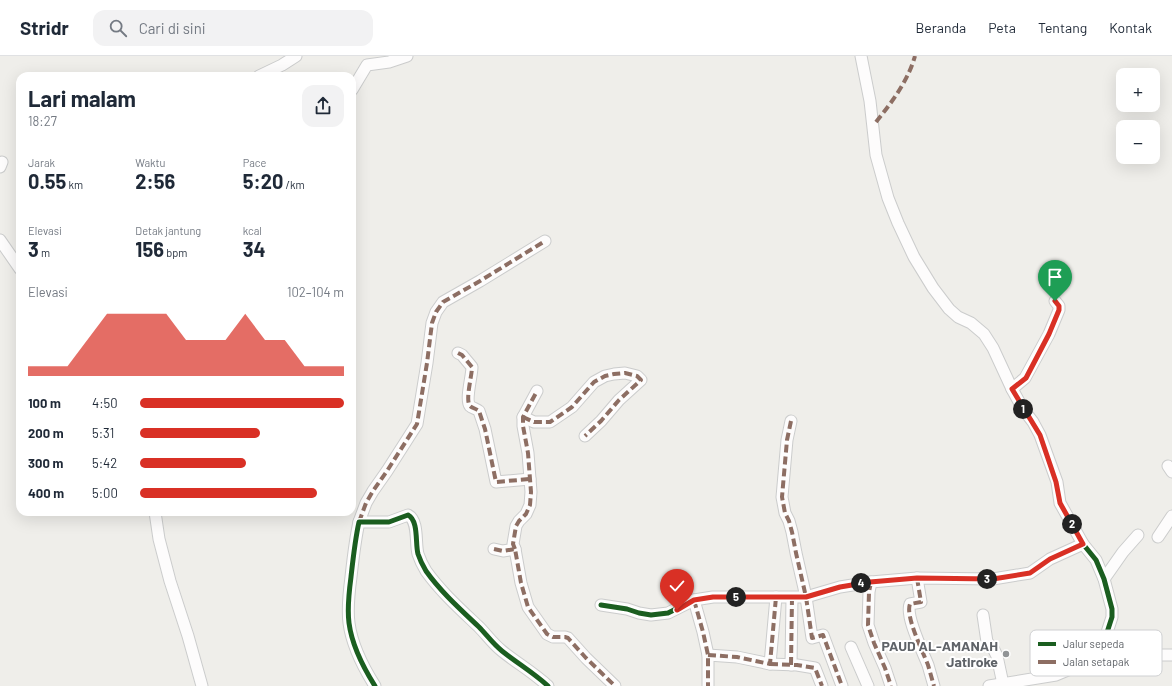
<!DOCTYPE html>
<html lang="id">
<head>
<meta charset="utf-8">
<style>
  body { margin:0; font-family:Barlow,sans-serif; background:#f2f2f3; color:#1f2937; height:100vh; display:flex; flex-direction:column; font-size:15px; white-space:nowrap }
  * { box-sizing:border-box; margin:0 }
  p { font-size:13px; color:#747a83 }
  .icon { flex:none; width:22px; height:22px; fill:none; stroke:currentColor; stroke-width:2; stroke-linecap:round; stroke-linejoin:round }
  .map { position:relative; flex:1; overflow:hidden }
  .drawer { position:absolute; left:16px; top:16px; width:340px; height:444px; display:flex; flex-direction:column; background:#fff; border-radius:12px; box-shadow:0 4px 16px #0002 }
  .drawer>* { flex:none }
  .controls { position:absolute; left:1116px; top:12px; display:grid; gap:8px }
  .controls a { display:grid; place-items:center; width:44px; height:44px; border-radius:8px; background:#fff; box-shadow:0 4px 16px #0002; font-size:20px }
  .pin { position:absolute; display:grid; place-items:center; width:34px; height:34px; color:#fff; margin:-41px -17px; border-radius:50% 50% 50% 0; rotate:-45deg; box-shadow:0 0 4px #0007 }
  .pin .icon { rotate:45deg }
  .km { position:absolute; width:20px; height:20px; margin:-10px; border-radius:50%; background:#222; color:#fff; font-size:11px; line-height:20px; text-align:center }
  .round { display:grid; place-items:center; flex:none; width:42px; height:42px; border-radius:12px; background:#f2f2f3 }
  .headline { display:flex; align-items:center; justify-content:space-between; height:68px; padding:0 12px }
  h1 { font-size:22px; font-weight:700; line-height:30px }
  .stats { display:grid; grid-template-columns:repeat(3,1fr); gap:6px; height:68px; padding:4px 12px }
  .stats div { display:grid; align-content:center }
  .stats b { font-size:20px; font-weight:700 }
  .stats small { font-size:11px; font-weight:400 }
  .stats p { font-size:11px }
  .chart { height:112px; padding:8px 12px }
  .chart p { display:flex; justify-content:space-between }
  .chart svg { width:100%; height:72px; margin-top:4px; fill:#d93025; opacity:.7 }
  ul { padding:0 12px; list-style:none; font-size:13px }
  li { display:grid; grid-template-columns:64px 48px 1fr; align-items:center; height:30px }
  li i { height:10px; border-radius:5px; background:#d93025 }
  header { display:flex; align-items:center; gap:24px; box-sizing:border-box; height:56px; padding:0 20px; background:#fff; border-bottom:1px solid #e0e1e3 }
  header strong { font-size:19px }
  nav { display:flex; gap:22px; margin-inline-start:auto; font-size:14px }
  .search { width:280px; height:36px; background:#f2f2f3; display:flex; align-items:center; gap:10px; box-sizing:border-box; padding:0 14px; border-radius:12px; color:#747a83; font-size:15px }
  .map>svg:first-child { display:block }
</style>
</head>
<body>
<header>
<strong>Stridr</strong>
<div class="search"><svg class="icon" aria-label="search" viewBox="0 0 24 24"><circle cx="10" cy="10" r="6"/><path d="M15 15l6 6"/></svg>Cari di sini</div>
<nav><a>Beranda</a><a>Peta</a><a>Tentang</a><a>Kontak</a></nav>
</header>
<div class="map">
<svg width="1172" height="630" viewBox="0 0 1172 630">
  <rect width="100%" height="100%" fill="#efeeea"/>
  <g fill="none" stroke-linecap="round" stroke-linejoin="round">
    <g stroke="#cbcccc" stroke-width="13">
      <g id="minor">
        <path d="M861,0L870,45L876,99L888,142L898,167L914,201L933,232L949,253L958,261L971,267L984,278L993,292L1012,333"/>
        <path d="M259,20L282,9L296,0"/>
        <path d="M352,34L367,9L389,6L407,0"/>
        <path d="M0,111L2,106"/>
        <path d="M0,184L20,213"/>
        <path d="M1055,245L1059,250V254L1049,278L1025,322L1012,333L1023,353L1033,366L1040,379L1057,426L1060,447L1083,488L1096,504L1104,523L1112,553V561L1099,601"/>
        <path d="M458,297L462,299L472,311C472,320 465,344 470,350C472,352 477,353 479,355L485,373L496,426L530,423"/>
        <path d="M523,361L534,366H550L572,351L594,326L605,320L614,318L625,317L637,320L641,324L619,344L601,365L585,380"/>
        <path d="M791,365L787,384L782,441L785,457L789,465L792,476L796,497L806,541L812,582L823,579L842,630"/>
        <path d="M1168,410L1172,416"/>
        <path d="M155,456L159,483L170,525L188,580L202,630"/>
        <path d="M359,466L366,447L373,435L387,415L417,368L427,307L432,267L436,256L443,246L480,225L545,185"/>
        <path d="M1158,481L1172,460"/>
        <path d="M494,493L503,495L515,493L521,527L528,551L547,578L553,581H565L568,582L586,602L615,630"/>
        <path d="M515,493L513,488L516,470L519,465L526,458L530,449L531,436L528,397L523,370V361L537,335"/>
        <path d="M917,522L921,546L910,548C905,560 923,596 928,609C930,616 932,623 934,630"/>
        <path d="M1104,523L1123,496L1138,479"/>
        <path d="M871,526L869,536L868,569L874,587L885,612L891,630"/>
        <path d="M694,544L703,576L708,599V630"/>
        <path d="M601,549L627,553L639,557L651,559L668,557L694,544L713,541H806L840,531L871,526L917,522L993,523L1030,517L1050,503L1083,488"/>
        <path d="M983,559L987,586L993,592L997,600L1003,628"/>
        <path d="M851,591L868,630"/>
        <path d="M708,599L737,601L770,608L776,541"/>
        <path d="M770,608L797,609L815,612L822,630"/>
        <path d="M791,609L792,542"/>
        <path d="M375,630C363,611 352,590 349,567C347,552 349,536 351,521C353,503 355,484 359,466H389L408,459C419,465 415,487 418,498C420,504 423,510 426,515C441,536 460,553 479,571C486,578 493,588 502,595C517,607 534,617 548,630"/>
        <path d="M989,630L1056,619L1099,601L1122,599H1172"/>
      </g>
    </g>
    <use href="#minor" stroke="#fdfcfc" stroke-width="11"/>
    <g stroke="#8d6e63" stroke-width="4" stroke-dasharray="8 4" stroke-linecap="butt">
      <path d="M876,66C892,46 908,25 915,0"/>
      <path d="M458,297L462,299L472,311C472,320 465,344 470,350C472,352 477,353 479,355L485,373L496,426L530,423"/>
      <path d="M523,361L534,366H550L572,351L594,326L605,320L614,318L625,317L637,320L641,324L619,344L601,365L585,380"/>
      <path d="M791,365L787,384L782,441L785,457L789,465L792,476L796,497L806,541L812,582L823,579L842,630"/>
      <path d="M359,466L366,447L373,435L387,415L417,368L427,307L432,267L436,256L443,246L480,225L545,185"/>
      <path d="M494,493L503,495L515,493L521,527L528,551L547,578L553,581H565L568,582L586,602L615,630"/>
      <path d="M515,493L513,488L516,470L519,465L526,458L530,449L531,436L528,397L523,370V361L537,335"/>
      <path d="M917,522L921,546L910,548C905,560 923,596 928,609C930,616 932,623 934,630"/>
      <path d="M871,526L869,536L868,569L874,587L885,612L891,630"/>
      <path d="M694,544L703,576L708,599V630"/>
      <path d="M708,599L737,601L770,608L776,541"/>
      <path d="M770,608L797,609L815,612L822,630"/>
      <path d="M791,609L792,542"/>
    </g>
    <g stroke="#fff" stroke-width="8">
      <g id="cycleway">
        <path d="M1055,245L1059,250V254L1049,278L1025,322L1012,333L1023,353L1033,366L1040,379L1057,426L1060,447L1083,488L1096,504L1104,523L1112,553V561L1099,601"/>
        <path d="M601,549L627,553L639,557L651,559L668,557L694,544L713,541H806L840,531L871,526L917,522L993,523L1030,517L1050,503L1083,488"/>
        <path d="M375,630C363,611 352,590 349,567C347,552 349,536 351,521C353,503 355,484 359,466H389L408,459C419,465 415,487 418,498C420,504 423,510 426,515C441,536 460,553 479,571C486,578 493,588 502,595C517,607 534,617 548,630"/>
      </g>
    </g>
    <use href="#cycleway" stroke="#1b5e20" stroke-width="5"/>
  </g>
  <g fill="none" stroke-linecap="round" stroke-linejoin="round">
    <g stroke="#fff" stroke-width="8">
      <path id="route" d="M677,554L694,544L713,541H806L840,531L870,526L917,522L993,523L1030,517L1050,503L1083,488L1060,447L1056,426L1040,379L1012,333L1026,322L1049,278L1059,254V250L1055,245"/>
    </g>
    <use href="#route" stroke="#d93025" stroke-width="5"/>
  </g>
  <circle fill="#919496" stroke="#fff" stroke-width="1.5" cx="1006" cy="598" r="4"/>
  <g text-anchor="middle" stroke-width="4" stroke-linejoin="round" paint-order="stroke">
    <g font-size="14" font-weight="bold" fill="#5f6368" stroke="#fff" text-anchor="end">
      <text x="998" y="595">PAUD AL-AMANAH<tspan x="998" dy="16">Jatiroke</tspan></text>
    </g>
  </g>
  <rect x="1030" y="574" width="132" height="46" rx="6" fill="#fff" stroke="#cfd0d2" stroke-width="1"/>
  <rect x="1038" y="586" width="18" height="4" fill="#1b5e20"/>
  <rect x="1038" y="604" width="18" height="4" fill="#8d6e63"/>
  <g font-size="11" fill="#5f6368">
    <text x="1063" y="592">Jalur sepeda</text>
    <text x="1063" y="610">Jalan setapak</text>
  </g>
</svg>
<div class="controls">
<a>+</a>
<a>−</a>
</div>
<div class="pin" style="left:1055px;top:245px;background:#1e9e55"><svg class="icon" aria-label="arrive" viewBox="0 0 24 24"><path d="M6 21V4h12l-3 4 3 4H6"/></svg></div>
<div class="pin" style="left:677px;top:554px;background:#d93025"><svg class="icon" aria-label="check" viewBox="0 0 24 24"><path d="M5 12l5 5 9-10"/></svg></div>
<b class="km" style="left:1023px;top:353px">1</b>
<b class="km" style="left:1072px;top:468px">2</b>
<b class="km" style="left:987px;top:523px">3</b>
<b class="km" style="left:861px;top:527px">4</b>
<b class="km" style="left:736px;top:541px">5</b>
<section class="drawer">
<div class="headline"><div><h1>Lari malam</h1><p>18:27</p></div><a class="round"><svg class="icon" aria-label="share" viewBox="0 0 24 24"><path d="M12 15V3M7 8l5-5 5 5M5 13v7h14v-7"/></svg></a></div>
<div class="stats">
<div><p>Jarak</p><b>0.55<small> km</small></b></div>
<div><p>Waktu</p><b>2:56</b></div>
<div><p>Pace</p><b>5:20<small> /km</small></b></div>
</div>
<div class="stats">
<div><p>Elevasi</p><b>3<small> m</small></b></div>
<div><p>Detak jantung</p><b>156<small> bpm</small></b></div>
<div><p>kcal</p><b>34</b></div>
</div>
<div class="chart"><p><span>Elevasi</span>102–104 m</p>
<svg viewBox="0 0 160 44" preserveAspectRatio="none"><path d="M0 44V38L10 38L20 38L30 22L40 6L50 6L60 6L70 6L80 22L90 22L100 22L110 6L120 22L130 22L140 38L150 38L160 38V44z"/></svg>
</div>
<ul>
<li><b>100 m</b>4:50<i style="width:100%"></i></li>
<li><b>200 m</b>5:31<i style="width:59%"></i></li>
<li><b>300 m</b>5:42<i style="width:52%"></i></li>
<li><b>400 m</b>5:00<i style="width:87%"></i></li>
</ul>
</section>
</div>
</body>
</html>
